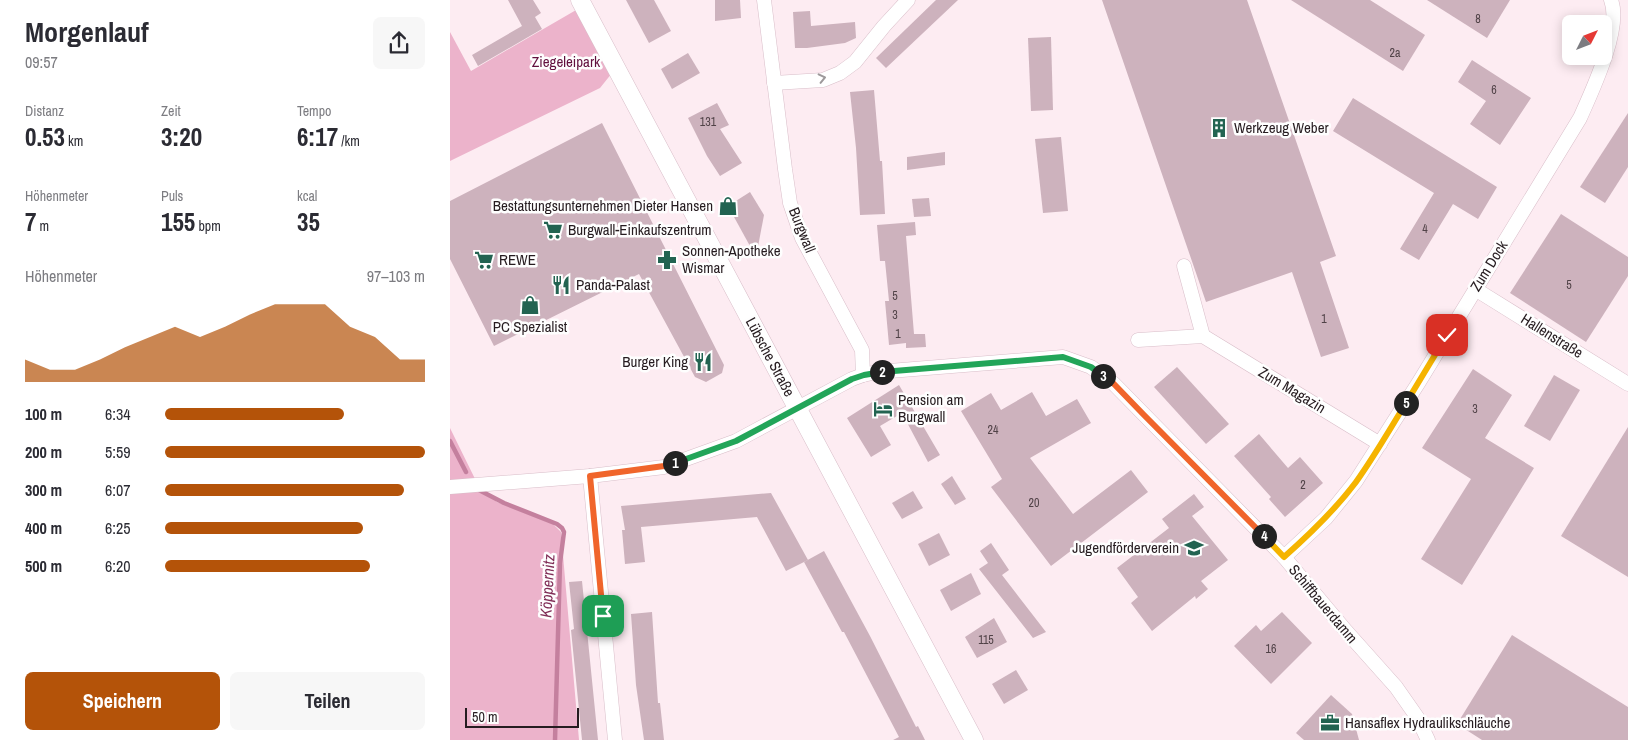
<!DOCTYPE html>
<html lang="de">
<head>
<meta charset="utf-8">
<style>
  body { margin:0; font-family:"Archivo Narrow",sans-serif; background:#f7f7f7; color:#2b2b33; height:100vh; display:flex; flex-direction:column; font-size:19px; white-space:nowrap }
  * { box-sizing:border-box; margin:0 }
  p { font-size:16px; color:#7c7c81 }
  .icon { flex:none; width:28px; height:28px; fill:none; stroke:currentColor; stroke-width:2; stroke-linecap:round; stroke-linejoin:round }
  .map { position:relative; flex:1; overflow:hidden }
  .sheet { display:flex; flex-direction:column; background:#fff; width:450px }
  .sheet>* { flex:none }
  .needle { width:32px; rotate:48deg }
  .controls { position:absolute; left:1112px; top:15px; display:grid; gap:10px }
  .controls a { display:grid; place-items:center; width:50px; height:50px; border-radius:8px; background:#fff; box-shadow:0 2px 12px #0003; font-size:25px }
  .scale { position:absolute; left:15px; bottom:12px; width:114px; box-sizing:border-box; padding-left:5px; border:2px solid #261c20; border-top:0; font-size:14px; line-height:18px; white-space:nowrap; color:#261c20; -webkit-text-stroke:4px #fefefe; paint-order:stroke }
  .pin { position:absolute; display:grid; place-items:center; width:42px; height:42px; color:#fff; margin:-21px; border-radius:10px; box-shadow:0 2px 8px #0006 }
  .km { position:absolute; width:25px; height:25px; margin:-12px; border-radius:50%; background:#222; color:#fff; font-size:14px; line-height:25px; text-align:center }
  .round { display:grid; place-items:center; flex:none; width:52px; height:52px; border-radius:8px; background:#f7f7f7 }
  .head { display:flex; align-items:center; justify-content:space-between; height:85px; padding:0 25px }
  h1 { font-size:28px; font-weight:700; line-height:38px }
  .stats { display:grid; grid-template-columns:repeat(3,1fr); gap:8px; height:85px; padding:5px 25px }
  .stats div { display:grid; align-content:center }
  .stats b { font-size:25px; font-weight:700 }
  .stats small { font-size:14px; font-weight:400 }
  .stats p { font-size:14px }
  .chart { height:140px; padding:10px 25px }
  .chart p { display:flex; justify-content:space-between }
  .chart svg { width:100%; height:90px; margin-top:5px; fill:#b45309; opacity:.7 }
  .action { display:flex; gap:10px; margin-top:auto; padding:10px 25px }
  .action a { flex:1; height:58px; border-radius:8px; background:#b45309; color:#fff; font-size:20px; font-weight:700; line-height:58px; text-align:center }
  .action a+a { background:#f7f7f7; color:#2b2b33 }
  ul { padding:0 25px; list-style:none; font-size:16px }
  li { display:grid; grid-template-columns:80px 60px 1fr; align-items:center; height:38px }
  li i { height:12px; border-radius:6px; background:#b45309 }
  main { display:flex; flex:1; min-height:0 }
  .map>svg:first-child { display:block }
</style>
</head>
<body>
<main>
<section class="sheet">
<div class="head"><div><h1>Morgenlauf</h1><p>09:57</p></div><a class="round"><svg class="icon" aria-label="share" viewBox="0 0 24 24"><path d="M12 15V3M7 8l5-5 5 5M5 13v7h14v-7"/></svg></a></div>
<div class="stats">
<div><p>Distanz</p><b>0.53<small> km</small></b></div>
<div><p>Zeit</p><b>3:20</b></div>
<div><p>Tempo</p><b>6:17<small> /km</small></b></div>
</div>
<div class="stats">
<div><p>Höhenmeter</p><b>7<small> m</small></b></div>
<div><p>Puls</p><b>155<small> bpm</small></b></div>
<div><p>kcal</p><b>35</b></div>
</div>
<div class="chart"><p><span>Höhenmeter</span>97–103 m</p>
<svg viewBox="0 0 160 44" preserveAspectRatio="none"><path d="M0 44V33L10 38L20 38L30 33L40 27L50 22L60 17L70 22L80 17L90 11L100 6L110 6L120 6L130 17L140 22L150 33L160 33V44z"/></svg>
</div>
<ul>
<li><b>100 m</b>6:34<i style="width:69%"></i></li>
<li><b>200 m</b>5:59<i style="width:100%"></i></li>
<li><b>300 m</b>6:07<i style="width:92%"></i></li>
<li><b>400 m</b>6:25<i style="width:76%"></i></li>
<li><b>500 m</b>6:20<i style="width:79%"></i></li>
</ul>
<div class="action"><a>Speichern</a><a>Teilen</a></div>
</section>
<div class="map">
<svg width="1178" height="740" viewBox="0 0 1178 740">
  <rect width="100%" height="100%" fill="#fdecf2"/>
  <g fill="#ecb3cb">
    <path d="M133,6L166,68L150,88L0,161V32L21,71Z"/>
    <path d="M0,428L28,485L47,502L103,524L111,532L129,740H0Z"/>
  </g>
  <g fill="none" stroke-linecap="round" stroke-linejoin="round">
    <g stroke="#c4809e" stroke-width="4.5">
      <path d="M0,441L16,472"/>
      <path d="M27,489L54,503L107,524L112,528L114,532L110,563L105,740"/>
    </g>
  </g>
  <g fill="#cdb2bd">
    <path d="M58,0H83L91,13L85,17L92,29L28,66L22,55L72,26Z"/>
    <path d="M176,0H204L221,31L199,43Z"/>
    <path d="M265,0H290L291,18L265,21Z"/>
    <path d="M486,0H508L436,68L426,58Z"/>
    <path d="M652,0H797L886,256L870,262L899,348L871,357L842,272L756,302Z"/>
    <path d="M841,0H920L975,35L953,71Z"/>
    <path d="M977,0H1060L1037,38Z"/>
    <path d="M360,11L361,26L405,22L406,38L395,43L357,48H345L343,12Z"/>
    <path d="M601,37L603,110L581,111L578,38Z"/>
    <path d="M238,53L250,73L222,89L211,69Z"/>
    <path d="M1022,60L1081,98L1050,145L1020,124L1036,101L1008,82Z"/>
    <path d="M424,90L430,161H432L435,214L410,215L406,148L400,92Z"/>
    <path d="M903,98L1047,187L1028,219L1003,204L969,260L950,249L984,193L883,131Z"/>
    <path d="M267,103L279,125L270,129L292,163L270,176L257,156L238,118Z"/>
    <path d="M1178,113V167L1155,203L1130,187Z"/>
    <path d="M152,123L274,365L272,373L256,382L245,377L189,274L44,346L0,259V201Z"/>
    <path d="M611,137L618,211L593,213L585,139Z"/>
    <path d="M495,152V165L457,170V157Z"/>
    <path d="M300,192L314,215L306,257L278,206Z"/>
    <path d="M479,198L481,216L464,217L462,199Z"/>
    <path d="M1111,214L1178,257V276L1136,342L1060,293Z"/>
    <path d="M465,222L466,235L456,236L464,334H475L476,347L456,348V343L439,345L435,301H439L435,261H430L427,225Z"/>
    <path d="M727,367L779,424L756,444L704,387Z"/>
    <path d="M1023,369L1062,395L1035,438L1084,468L1012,585L971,559L1021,479L972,448Z"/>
    <path d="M1104,375L1130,390L1100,441L1074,426Z"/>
    <path d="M449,385L490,455L478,462L452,413L430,426L441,445L421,457L397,418Z"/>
    <path d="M582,392L596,416L627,399L641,423L580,458L623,514L681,470L698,492L601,566L541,487L552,479L511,411L541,393L551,410Z"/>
    <path d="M1178,427V577L1111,536Z"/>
    <path d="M809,434L838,468L850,457L873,483L835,517L819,499L821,497L784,456Z"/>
    <path d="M502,476L516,499L505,505L491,484Z"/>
    <path d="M463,491L473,508L452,519L442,503Z"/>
    <path d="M321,493L358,560L336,571L307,517L191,527L195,562L175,564L172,530H175L171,506Z"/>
    <path d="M744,494L754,507L742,516L778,560L751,581L758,589L746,599L745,596L702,631L681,603L688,597L667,568L719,528L712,519Z"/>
    <path d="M489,533L500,555L479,566L468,544Z"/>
    <path d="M541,543L559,570L552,575L596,632L583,638L529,569L538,563L530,551Z"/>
    <path d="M374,551L420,636L466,727L468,726L475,740H443L449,737L394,632H392L354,562Z"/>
    <path d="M521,573L531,594L501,611L490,590Z"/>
    <path d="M132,581L148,740H132L121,630L124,629L119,582Z"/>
    <path d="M202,612L208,703H210L214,740H194L186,685L181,614Z"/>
    <path d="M832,612L862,643L821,684L784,646L806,625L811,631Z"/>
    <path d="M544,618L557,642L527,658L515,637Z"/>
    <path d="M1062,635L1178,707V740H1032L1007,724Z"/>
    <path d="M566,670L578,690L554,704L542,684Z"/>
    <path d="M881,695L902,714L909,740H854L846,733Z"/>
  </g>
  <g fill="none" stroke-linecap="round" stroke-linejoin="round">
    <g stroke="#d9bec9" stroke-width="15">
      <g id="minor">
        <path d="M314,0L335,169L340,203L352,238L412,350L413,375"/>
        <path d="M324,83L373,80L390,73L405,62L434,26L458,0"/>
        <path d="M734,266L753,336"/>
        <path d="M1025,289L1178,384"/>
        <path d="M688,340L753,336L930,444"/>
        <path d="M140,476L165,740"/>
        <path d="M0,487L140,476L214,467L286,441L402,379L413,375L427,372L613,357L641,367L664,384L834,557L896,631L946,687L967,717L978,740"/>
        <path d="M834,557L876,518L906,481L969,382L1130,118C1142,91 1172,28 1161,0"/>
      </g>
    </g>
    <g stroke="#d9bec9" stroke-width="19">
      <path id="tertiary" d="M130,0L524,740"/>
    </g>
    <use href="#minor" stroke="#fff" stroke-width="14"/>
    <use href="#tertiary" stroke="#fff" stroke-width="18"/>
  </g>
  <defs><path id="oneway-chevron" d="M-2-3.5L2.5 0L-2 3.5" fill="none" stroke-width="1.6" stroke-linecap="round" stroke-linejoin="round" transform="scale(1.25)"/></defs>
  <use stroke="#9d999b" href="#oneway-chevron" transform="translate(372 78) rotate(-13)"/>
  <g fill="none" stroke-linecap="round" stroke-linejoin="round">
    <g stroke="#fff" stroke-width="10">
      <path id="split-1" d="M153,616L140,476L214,466L225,463"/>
    </g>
    <g stroke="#fff" stroke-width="10">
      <path id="split-2" d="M225,463L286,441L402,379L414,375L432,372"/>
    </g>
    <g stroke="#fff" stroke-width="10">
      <path id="split-3" d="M432,372L613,357L641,367L653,376"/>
    </g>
    <g stroke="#fff" stroke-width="10">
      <path id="split-4" d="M653,376L664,384L693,414L814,536"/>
    </g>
    <g stroke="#fff" stroke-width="10">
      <path id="split-5" d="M814,536L834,557C860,534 885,510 906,482C924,457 940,429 956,403"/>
    </g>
    <g stroke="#fff" stroke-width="10">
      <path id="split-6" d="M956,403L997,335"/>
    </g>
    <use href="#split-1" stroke="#f0652b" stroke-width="6"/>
    <use href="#split-2" stroke="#22a559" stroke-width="6"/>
    <use href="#split-3" stroke="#22a559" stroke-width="6"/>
    <use href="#split-4" stroke="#f0652b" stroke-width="6"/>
    <use href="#split-5" stroke="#f5b400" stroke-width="6"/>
    <use href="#split-6" stroke="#f5b400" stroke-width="6"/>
  </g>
  <defs>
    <g id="building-bare" transform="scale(1.5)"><path d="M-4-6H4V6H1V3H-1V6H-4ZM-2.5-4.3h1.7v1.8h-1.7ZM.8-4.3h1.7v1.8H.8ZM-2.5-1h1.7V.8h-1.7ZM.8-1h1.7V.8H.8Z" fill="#226351" stroke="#fefefe" stroke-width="2.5" paint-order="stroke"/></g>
    <g id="shop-bare" transform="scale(1.5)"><path d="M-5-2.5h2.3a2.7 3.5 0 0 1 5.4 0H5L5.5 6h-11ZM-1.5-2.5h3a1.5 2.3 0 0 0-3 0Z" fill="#226351" stroke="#fefefe" stroke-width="2.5" paint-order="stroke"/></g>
    <g id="supermarket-bare" transform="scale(1.5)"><path d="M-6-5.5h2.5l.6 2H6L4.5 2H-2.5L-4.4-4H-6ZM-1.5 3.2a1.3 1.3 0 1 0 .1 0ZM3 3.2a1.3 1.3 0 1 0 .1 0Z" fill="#226351" stroke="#fefefe" stroke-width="2.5" paint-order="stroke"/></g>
    <g id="pharmacy-bare" transform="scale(1.5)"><path d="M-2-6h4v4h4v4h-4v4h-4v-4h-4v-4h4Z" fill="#226351" stroke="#fefefe" stroke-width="2.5" paint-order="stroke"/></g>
    <g id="restaurant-bare" transform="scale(1.5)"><path d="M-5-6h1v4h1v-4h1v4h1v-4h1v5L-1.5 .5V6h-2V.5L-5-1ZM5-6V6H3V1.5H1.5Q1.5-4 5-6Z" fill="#226351" stroke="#fefefe" stroke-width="2.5" paint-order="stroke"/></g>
    <g id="hotel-bare" transform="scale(1.5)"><path d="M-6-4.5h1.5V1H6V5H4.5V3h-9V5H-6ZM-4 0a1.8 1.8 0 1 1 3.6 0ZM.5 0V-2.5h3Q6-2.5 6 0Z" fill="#226351" stroke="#fefefe" stroke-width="2.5" paint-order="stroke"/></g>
    <g id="university-bare" transform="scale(1.5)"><path d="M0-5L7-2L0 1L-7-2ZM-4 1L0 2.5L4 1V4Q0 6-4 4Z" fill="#226351" stroke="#fefefe" stroke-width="2.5" paint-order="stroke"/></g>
    <g id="office-bare" transform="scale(1.5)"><path d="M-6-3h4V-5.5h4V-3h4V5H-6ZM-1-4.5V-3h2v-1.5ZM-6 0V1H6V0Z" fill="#226351" stroke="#fefefe" stroke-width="2.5" paint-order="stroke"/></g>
  </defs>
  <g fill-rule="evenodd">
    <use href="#building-bare" x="769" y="128"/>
    <use href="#shop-bare" x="278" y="206"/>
    <use href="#supermarket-bare" x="103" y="230"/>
    <use href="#supermarket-bare" x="34" y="260"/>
    <use href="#pharmacy-bare" x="217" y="260"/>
    <use href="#restaurant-bare" x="111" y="285"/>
    <use href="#shop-bare" x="80" y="305"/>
    <use href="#restaurant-bare" x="253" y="362"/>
    <use href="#hotel-bare" x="433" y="409"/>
    <use href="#university-bare" x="744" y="548"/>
    <use href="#office-bare" x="880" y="723"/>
  </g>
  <g text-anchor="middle" stroke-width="5" stroke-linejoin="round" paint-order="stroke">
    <g font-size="12" fill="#504247">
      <text x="1028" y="23">8</text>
      <text x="945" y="57">2a</text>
      <text x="1044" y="94">6</text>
      <text x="258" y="126">131</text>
      <text x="975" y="233">4</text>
      <text x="1119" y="289">5</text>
      <text x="445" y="300">5</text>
      <text x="445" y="319">3</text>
      <text x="874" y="323">1</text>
      <text x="448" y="338">1</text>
      <text x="1025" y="413">3</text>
      <text x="543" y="434">24</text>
      <text x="853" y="489">2</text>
      <text x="584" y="507">20</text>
      <text x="536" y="644">115</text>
      <text x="821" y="653">16</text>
    </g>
    <g font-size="15" fill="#62103e" stroke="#fefefe">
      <text x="116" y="67">Ziegeleipark</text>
    </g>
    <g font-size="15" fill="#261c20" stroke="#fefefe" text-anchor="start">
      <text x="784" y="133">Werkzeug Weber</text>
      <text x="263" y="211" text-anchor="end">Bestattungsunternehmen Dieter Hansen</text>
      <text x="118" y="235">Burgwall-Einkaufszentrum</text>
      <text x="232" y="256">Sonnen-Apotheke<tspan x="232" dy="17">Wismar</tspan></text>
      <text x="49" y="265">REWE</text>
      <text x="126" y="290">Panda-Palast</text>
      <text x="80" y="332" text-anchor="middle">PC Spezialist</text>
      <text x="238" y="367" text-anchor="end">Burger King</text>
      <text x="448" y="405">Pension am<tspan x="448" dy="17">Burgwall</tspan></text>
      <text x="729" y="553" text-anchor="end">Jugendförderverein</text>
      <text x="895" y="728">Hansaflex Hydraulikschläuche</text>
    </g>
    <g font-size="15" fill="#261c20" stroke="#fefefe">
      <text transform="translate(352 230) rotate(68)" y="5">Burgwall</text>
      <text transform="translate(1039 266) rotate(-58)" y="5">Zum Dock</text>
      <text transform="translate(1102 336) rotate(32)" y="5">Hallenstraße</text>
      <text transform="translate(320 357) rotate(62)" y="5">Lübsche Straße</text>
      <text transform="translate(842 390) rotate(31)" y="5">Zum Magazin</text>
      <text transform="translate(873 604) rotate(50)" y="5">Schiffbauerdamm</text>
    </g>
    <g font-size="16" font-style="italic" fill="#802e57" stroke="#fefefe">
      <text transform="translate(97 586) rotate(-87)" y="6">Köppernitz</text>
    </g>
  </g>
</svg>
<div class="controls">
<a><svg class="needle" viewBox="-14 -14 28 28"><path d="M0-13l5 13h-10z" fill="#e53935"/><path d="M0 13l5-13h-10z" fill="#7c7c81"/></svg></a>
</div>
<div class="scale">50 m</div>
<div class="pin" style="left:153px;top:616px;background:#1e9e55"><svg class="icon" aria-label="arrive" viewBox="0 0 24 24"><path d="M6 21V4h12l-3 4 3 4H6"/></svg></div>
<div class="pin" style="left:997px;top:335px;background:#d93025"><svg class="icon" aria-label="check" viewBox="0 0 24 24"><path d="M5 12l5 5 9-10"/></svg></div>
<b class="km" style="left:225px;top:463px">1</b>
<b class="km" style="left:432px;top:372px">2</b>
<b class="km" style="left:653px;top:376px">3</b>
<b class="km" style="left:814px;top:536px">4</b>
<b class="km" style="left:956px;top:403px">5</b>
</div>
</main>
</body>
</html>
